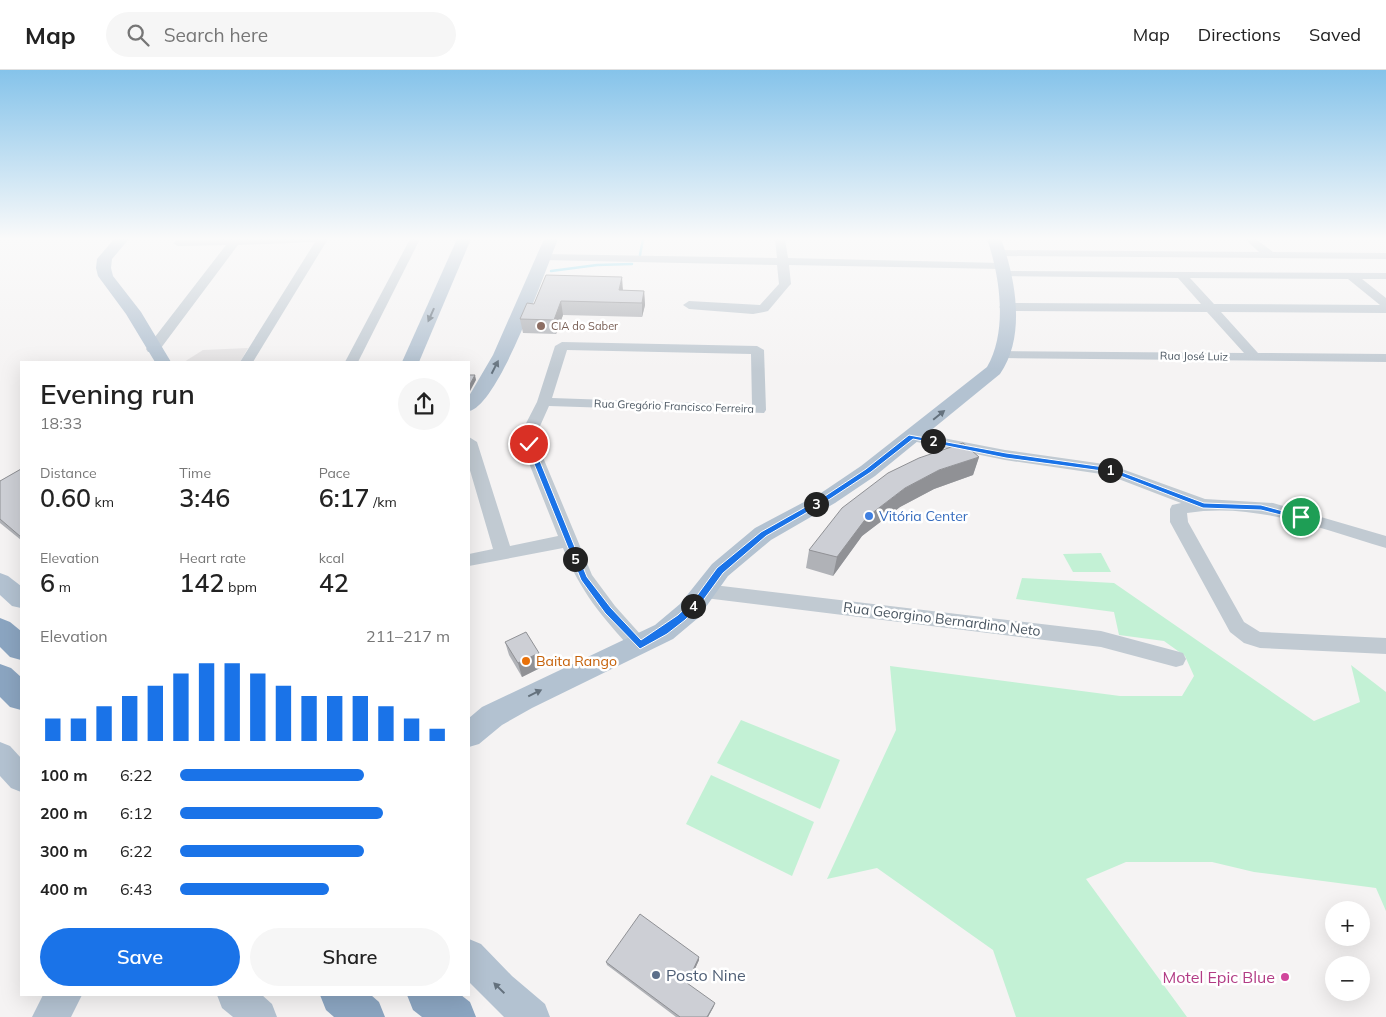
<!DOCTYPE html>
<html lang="en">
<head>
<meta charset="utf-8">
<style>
  body { margin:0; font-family:Mulish,sans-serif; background:#f6f6f6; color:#222; height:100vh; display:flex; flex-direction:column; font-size:19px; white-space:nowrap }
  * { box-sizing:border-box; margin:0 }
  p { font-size:16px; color:#767676 }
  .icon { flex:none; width:28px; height:28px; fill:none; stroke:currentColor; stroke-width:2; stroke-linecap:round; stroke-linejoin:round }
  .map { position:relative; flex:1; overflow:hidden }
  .sheet { position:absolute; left:20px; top:291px; width:450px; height:635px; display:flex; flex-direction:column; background:#fff; border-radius:0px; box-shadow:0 5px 20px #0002 }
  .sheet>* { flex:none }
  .tools { position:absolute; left:1325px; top:831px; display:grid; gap:10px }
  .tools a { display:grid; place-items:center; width:45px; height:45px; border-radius:50%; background:#fff; box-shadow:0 5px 20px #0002; font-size:25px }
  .pin { position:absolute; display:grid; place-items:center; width:42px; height:42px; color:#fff; margin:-21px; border:2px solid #fff; border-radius:50%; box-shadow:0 1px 5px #0007 }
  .km { position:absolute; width:25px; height:25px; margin:-12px; border-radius:50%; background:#222; color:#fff; font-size:14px; line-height:25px; text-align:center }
  .round { display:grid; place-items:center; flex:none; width:52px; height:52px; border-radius:26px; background:#f6f6f6 }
  .summary { display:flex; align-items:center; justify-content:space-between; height:85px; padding:0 20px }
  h1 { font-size:28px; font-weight:600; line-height:38px }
  .figures { display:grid; grid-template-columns:repeat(3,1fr); gap:8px; height:85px; padding:5px 20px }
  .figures div { display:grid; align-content:center }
  .figures b { font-size:25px; font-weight:600 }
  .figures small { font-size:14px; font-weight:400 }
  .figures p { font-size:14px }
  .chart { height:140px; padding:10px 20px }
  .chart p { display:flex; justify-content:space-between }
  .chart svg { width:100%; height:90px; margin-top:5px; stroke:#1a73e8; stroke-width:6 }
  .cta { display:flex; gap:10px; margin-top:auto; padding:10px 20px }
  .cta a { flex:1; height:58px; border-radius:30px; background:#1a73e8; color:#fff; font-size:20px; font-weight:600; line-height:58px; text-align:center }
  .cta a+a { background:#f6f6f6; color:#222 }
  ul { padding:0 20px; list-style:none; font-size:16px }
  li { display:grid; grid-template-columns:80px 60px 1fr; align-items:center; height:38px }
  li i { height:12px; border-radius:6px; background:#1a73e8 }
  header { display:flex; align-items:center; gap:30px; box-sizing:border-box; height:70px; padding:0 25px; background:#fff; border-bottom:1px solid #e0e0e0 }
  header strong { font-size:24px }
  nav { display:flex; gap:28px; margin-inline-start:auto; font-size:18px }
  .search { width:350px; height:45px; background:#f6f6f6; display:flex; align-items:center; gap:12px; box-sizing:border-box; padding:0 18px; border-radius:28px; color:#767676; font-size:19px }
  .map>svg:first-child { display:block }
</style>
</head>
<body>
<header>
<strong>Map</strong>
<div class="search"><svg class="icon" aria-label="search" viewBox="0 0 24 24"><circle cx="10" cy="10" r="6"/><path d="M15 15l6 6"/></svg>Search here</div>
<nav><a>Map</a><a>Directions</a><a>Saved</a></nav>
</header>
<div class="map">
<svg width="1386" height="947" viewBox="0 0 1386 947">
  <rect width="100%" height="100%" fill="#f5f3f3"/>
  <path fill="#e6e4e5" d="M248,278L240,292H184L203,280Z"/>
  <g fill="#c3f1d5">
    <path d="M1101,483L1111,502H1073L1063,484Z"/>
    <path d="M1022,508L1114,513L1314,651L1360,632L1351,595L1386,622V841L1376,818L1254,802L1212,792H1126L1086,809L1187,947H1016L993,880L877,798L827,809L896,660L890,596L1120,626H1182L1194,606L1185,586L1164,571L1119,565L1114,542L1016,529Z"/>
    <path d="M741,650L840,690L820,739L717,693Z"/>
    <path d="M711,705L814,752L792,806L686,754Z"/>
  </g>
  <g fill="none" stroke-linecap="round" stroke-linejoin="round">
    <g stroke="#90daee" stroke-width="2.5">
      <path d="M640,185L643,169"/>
      <path d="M551,201L597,195L632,194"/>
    </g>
    <g fill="#c1cad2" fill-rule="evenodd">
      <path d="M222,169H328L253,292H240L315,172L238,175L158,282H148L146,279L148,276L226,175L178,176L173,173L178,170Z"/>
      <path d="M410,169H420L358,292H345Z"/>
      <path d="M775,169H785L788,188L1002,193L1008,196L1002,199L789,195L791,214L789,216L768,241L764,242L753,244L689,239L683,235L689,231L760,235L779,214L777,195L543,190L537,187L543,184L777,188Z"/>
      <path d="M1245,169H1256L1273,182L1386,183V189L1000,186L995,183L1000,180L1259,182Z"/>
      <path d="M1003,201L1386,203V209H1362L1386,228V243L1221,242L1258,283L1386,284V292L1003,288L996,284L998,281L1244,283L1207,242L1005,241L999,237L1005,233L1201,234L1178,208L999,206L997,204ZM1190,208L1348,209L1380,235L1214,234Z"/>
      <path d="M562,272L757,276L764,280L766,340L764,343L549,336L536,365L537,373L592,505L615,536L650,575L647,581L640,583L633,581C601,545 581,523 563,478L469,496V484L493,479L469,397V367L477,372L510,476L558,466L521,373L520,365L537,332L555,276ZM567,280L751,284L752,335L552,328Z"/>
      <path d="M912,362L1005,380L1111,395L1205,429L1273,433L1386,466V478C1322,459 1255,432 1187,443L1188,452L1244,552L1260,562L1386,568V584L1260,578L1244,573L1230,562L1170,452V439L1172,435L1181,433L1108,405L1005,390L907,370L904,367L907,364Z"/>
      <path d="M705,514L1101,561L1176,581L1183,583L1186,589L1183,595L1176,597L1101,577L705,528L698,526L696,521L698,516Z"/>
    </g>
    <g fill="#b3c2d1" fill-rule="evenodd">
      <path d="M114,169H129L112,189L111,198L113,206L141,242L171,292H155L126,244L98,206L96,198L97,189Z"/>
      <path d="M457,169H471L419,292H402Z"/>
      <path d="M544,169H558C545,201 499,335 469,341V326L493,285Z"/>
      <path d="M987,169H1001C1016,209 1026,267 1000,304L875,406L835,433L771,470L728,506L698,548L673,569L532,638L502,655L479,674L469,677V648L482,637L655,555L680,534L712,494L755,458L821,423L861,396L987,297C1008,261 1000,206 987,169Z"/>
      <path d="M0,503L8,506L21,516V538L12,536L0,525Z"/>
      <path d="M0,672L10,676L21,688V722L11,718L0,706Z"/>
      <path d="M469,869L481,874L512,906L545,934L550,947H504L469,912Z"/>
      <path d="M43,925H82L71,947H32Z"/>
      <path d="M217,925H262L272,934L277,947H233L222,938Z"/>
    </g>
    <g fill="#8ba5c1" fill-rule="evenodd">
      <path d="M0,548L10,552L21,561V590L10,587L0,577Z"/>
      <path d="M0,594L11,598L21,607V640L10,637L0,627Z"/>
      <path d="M320,925H371L379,932L385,947H334L326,940Z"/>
      <path d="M407,925H461L470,932L476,947H422L413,940Z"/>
    </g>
  </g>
  <g fill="#b0b2b7">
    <path d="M623,220L644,221L645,235L642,247L563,245L556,264L523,263L520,249L534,234Z"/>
    <path d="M979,387L973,405L934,419L900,437L862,466L833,506L806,498L809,480Z"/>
    <path d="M21,399V470L0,453V411Z"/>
    <path d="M505,572L542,597L522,607L509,585Z"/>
    <path d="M699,890L688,914L714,936L708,947H676L607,895L606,892Z"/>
  </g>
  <g fill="#909195">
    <path d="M622,207L623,221L620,234L619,220Z"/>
    <path d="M644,221L645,235L642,247V233Z"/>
    <path d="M561,231L563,245L556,264L554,250Z"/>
    <path d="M475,305L476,310L469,323V316Z"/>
    <path d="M979,387L973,405L934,419L900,437L862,466L833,506L837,487L867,447L905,418L939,400Z"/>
    <path d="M539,583L542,597L522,607L518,593Z"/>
    <path d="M699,887V890L687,916V913Z"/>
    <path d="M715,933L714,936L708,947H707Z"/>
  </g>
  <g fill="#cdcfd5" stroke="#909195">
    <path d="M546,205L622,207L619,220L644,221L642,233L561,231L554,250L520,249L527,233L534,234Z"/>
    <path d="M469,305H475L469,316Z"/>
    <path d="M963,373L979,387L939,400L905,418L867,447L837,487L809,480L842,438L888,403L919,388Z"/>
    <path d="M21,399V467L0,449V411Z"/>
    <path d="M526,562L539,583L518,593L505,572Z"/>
    <path d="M640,844L699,887L687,913L715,933L707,947H680L606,892Z"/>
  </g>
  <defs><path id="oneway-solid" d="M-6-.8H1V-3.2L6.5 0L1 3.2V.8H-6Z" transform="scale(1.25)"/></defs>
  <g fill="#64717d">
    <use href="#oneway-solid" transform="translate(431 245) rotate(114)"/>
    <use href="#oneway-solid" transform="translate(495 297) rotate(-63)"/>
    <use href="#oneway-solid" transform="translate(939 345) rotate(-39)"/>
    <use href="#oneway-solid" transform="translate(535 623) rotate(-26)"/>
    <use href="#oneway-solid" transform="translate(499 918) rotate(-136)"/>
  </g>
  <linearGradient id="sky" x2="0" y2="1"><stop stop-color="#85c3ea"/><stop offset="0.56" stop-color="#fafafa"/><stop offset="1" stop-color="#fafafa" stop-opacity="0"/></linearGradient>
  <rect width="1386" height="301" fill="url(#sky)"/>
  <path fill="#1a73e8" stroke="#fff" d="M909,365L1006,383L1111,398L1204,433L1261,435L1305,447L1301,450L1261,440L1203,438L1110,402L1006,388L913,369L871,402L830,429L766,466L723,503L699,536L685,550L667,564L640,579L605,543L581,510L526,374L529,371L533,374L587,507L611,538L641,570L678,545L693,531L717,498L761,462L825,426L866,399Z"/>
  <circle fill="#8d6e63" stroke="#fff" stroke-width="2" cx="541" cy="256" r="5"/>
  <circle fill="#3f7fe0" stroke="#fff" stroke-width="2" cx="869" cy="446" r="5"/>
  <circle fill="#e8710a" stroke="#fff" stroke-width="2" cx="526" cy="591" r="5"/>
  <circle fill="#5c6f8a" stroke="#fff" stroke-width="2" cx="656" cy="905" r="5"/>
  <circle fill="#d1479c" stroke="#fff" stroke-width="2" cx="1285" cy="907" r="5"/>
  <g text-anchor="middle" stroke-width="5" stroke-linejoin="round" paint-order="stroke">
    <g font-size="11" fill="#785e54" stroke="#fff" text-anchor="start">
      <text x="551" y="260">CIA do Saber</text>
    </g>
    <g font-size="11" fill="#4a5661" stroke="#fff">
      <text transform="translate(1194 286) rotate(1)" y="4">Rua José Luiz</text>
      <text transform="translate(674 336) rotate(2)" y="4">Rua Gregório Francisco Ferreira</text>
    </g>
    <g font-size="14" fill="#366cbe" stroke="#fff" text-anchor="start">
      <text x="879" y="451">Vitória Center</text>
    </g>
    <g font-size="14" fill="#4a5661" stroke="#fff">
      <text transform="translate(942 549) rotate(7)" y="5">Rua Georgino Bernardino Neto</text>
    </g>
    <g font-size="14" fill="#c56008" stroke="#fff" text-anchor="start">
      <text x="536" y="596">Baita Rango</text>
    </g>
    <g font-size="16" fill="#4e5e75" stroke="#fff" text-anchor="start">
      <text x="666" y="911">Posto Nine</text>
    </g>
    <g font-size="16" fill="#b23c85" stroke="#fff" text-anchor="end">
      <text x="1275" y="913">Motel Epic Blue</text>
    </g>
  </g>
</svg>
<div class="tools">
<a>+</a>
<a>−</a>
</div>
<div class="pin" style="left:1301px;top:447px;background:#1e9e55"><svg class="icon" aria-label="arrive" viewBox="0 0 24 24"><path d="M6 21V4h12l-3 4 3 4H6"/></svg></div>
<div class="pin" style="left:529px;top:374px;background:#d93025"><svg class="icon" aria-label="check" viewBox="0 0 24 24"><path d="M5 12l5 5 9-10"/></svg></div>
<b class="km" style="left:1110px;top:400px">1</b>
<b class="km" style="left:933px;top:371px">2</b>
<b class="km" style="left:816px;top:434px">3</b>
<b class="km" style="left:693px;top:536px">4</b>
<b class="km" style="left:575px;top:489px">5</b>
<section class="sheet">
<div class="summary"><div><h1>Evening run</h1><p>18:33</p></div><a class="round"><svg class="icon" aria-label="share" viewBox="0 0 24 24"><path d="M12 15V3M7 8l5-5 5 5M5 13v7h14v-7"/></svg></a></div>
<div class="figures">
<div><p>Distance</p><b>0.60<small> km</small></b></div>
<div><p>Time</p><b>3:46</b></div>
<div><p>Pace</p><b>6:17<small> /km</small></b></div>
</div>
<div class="figures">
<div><p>Elevation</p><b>6<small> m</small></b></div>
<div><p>Heart rate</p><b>142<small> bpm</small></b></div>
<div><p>kcal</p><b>42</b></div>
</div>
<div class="chart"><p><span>Elevation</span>211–217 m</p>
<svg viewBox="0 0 160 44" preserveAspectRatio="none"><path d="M5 44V33M15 44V33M25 44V27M35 44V22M45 44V17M55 44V11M65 44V6M75 44V6M85 44V11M95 44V17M105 44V22M115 44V22M125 44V22M135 44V27M145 44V33M155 44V38"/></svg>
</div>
<ul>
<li><b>100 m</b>6:22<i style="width:68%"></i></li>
<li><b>200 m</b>6:12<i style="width:75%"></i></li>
<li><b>300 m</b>6:22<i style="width:68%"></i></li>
<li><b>400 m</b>6:43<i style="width:55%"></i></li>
</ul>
<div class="cta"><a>Save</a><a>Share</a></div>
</section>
</div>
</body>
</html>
